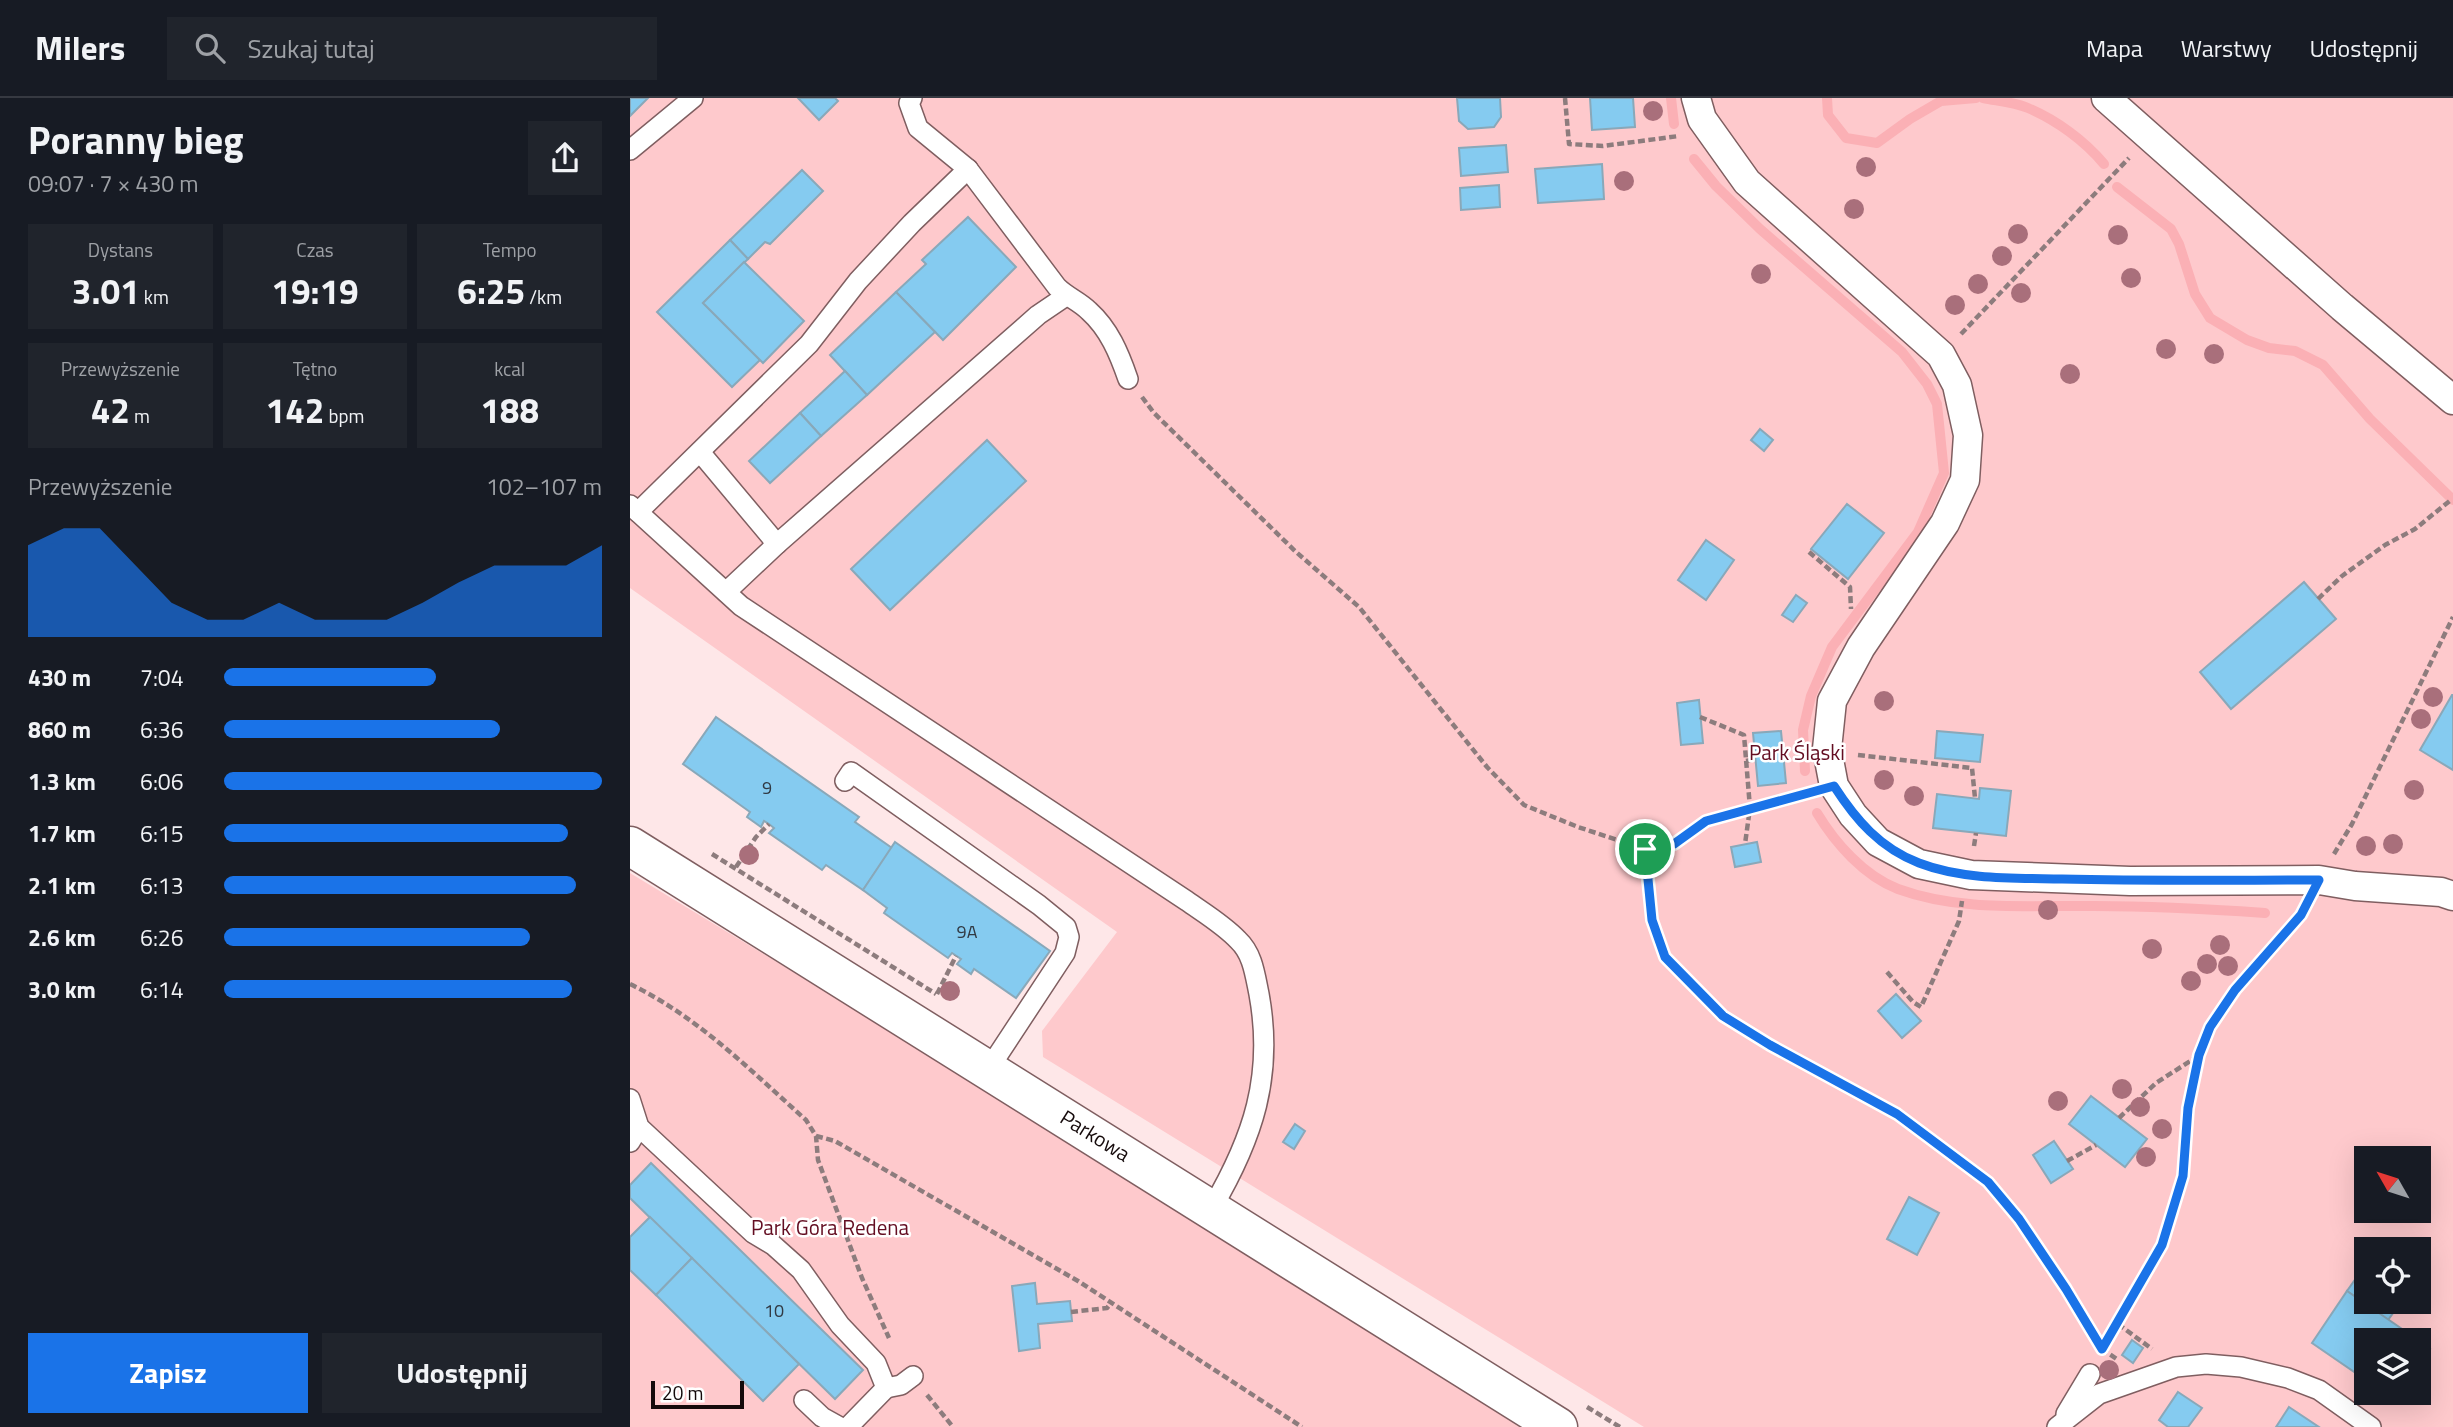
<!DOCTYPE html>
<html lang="pl">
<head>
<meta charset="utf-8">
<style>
  body { margin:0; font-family:"Titillium Web",sans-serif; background:#20242c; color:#f1f3f6; height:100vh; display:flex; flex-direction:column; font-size:26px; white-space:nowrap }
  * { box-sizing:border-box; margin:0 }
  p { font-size:23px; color:#9ea1a6 }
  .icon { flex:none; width:38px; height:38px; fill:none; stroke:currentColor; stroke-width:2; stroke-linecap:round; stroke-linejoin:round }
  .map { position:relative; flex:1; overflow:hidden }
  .sheet { display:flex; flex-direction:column; background:#171b24; width:630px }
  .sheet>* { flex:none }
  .needle { width:46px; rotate:309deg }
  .fabs { position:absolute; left:1724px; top:1048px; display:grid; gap:14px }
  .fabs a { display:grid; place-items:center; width:77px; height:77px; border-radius:0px; background:#171b24; box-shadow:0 7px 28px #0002; font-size:35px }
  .scale { position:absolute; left:21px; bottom:18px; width:93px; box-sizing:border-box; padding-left:7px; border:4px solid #150a0b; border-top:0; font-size:19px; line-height:24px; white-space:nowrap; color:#150a0b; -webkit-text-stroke:5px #fff; paint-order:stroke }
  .pin { position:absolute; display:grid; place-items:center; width:60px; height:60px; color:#fff; margin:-30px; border:4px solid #fff; border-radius:50%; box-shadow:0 2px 7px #0007 }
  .round { display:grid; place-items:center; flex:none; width:74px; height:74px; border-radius:0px; background:#20242c }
  .head { display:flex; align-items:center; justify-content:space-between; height:119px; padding:0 28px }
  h1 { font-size:38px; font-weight:700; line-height:52px }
  .metrics { display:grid; grid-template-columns:repeat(3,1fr); gap:10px; height:119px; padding:7px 28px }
  .metrics div { display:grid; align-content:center; border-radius:0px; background:#20242c; text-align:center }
  .metrics b { font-size:35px; font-weight:700 }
  .metrics small { font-size:19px; font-weight:400 }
  .metrics p { font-size:19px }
  .chart { height:196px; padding:14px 28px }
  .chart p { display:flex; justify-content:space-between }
  .chart svg { width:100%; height:126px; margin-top:7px; fill:#1a73e8; opacity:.7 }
  .primary-button { display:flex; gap:14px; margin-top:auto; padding:14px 28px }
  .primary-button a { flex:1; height:80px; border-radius:0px; background:#1a73e8; color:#fff; font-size:28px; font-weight:700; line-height:80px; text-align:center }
  .primary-button a+a { background:#20242c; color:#f1f3f6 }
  ul { padding:0 28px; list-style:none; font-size:23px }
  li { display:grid; grid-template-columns:112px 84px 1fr; align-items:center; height:52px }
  li i { height:18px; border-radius:9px; background:#1a73e8 }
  header { display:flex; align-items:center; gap:42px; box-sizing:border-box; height:98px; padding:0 35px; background:#171b24; border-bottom:2px solid #363941 }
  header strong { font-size:33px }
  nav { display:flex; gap:38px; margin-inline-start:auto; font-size:24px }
  .search { width:490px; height:63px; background:#20242c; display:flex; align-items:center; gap:18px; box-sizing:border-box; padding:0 24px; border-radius:0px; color:#9ea1a6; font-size:26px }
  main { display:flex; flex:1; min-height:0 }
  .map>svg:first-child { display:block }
</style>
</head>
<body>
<header>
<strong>Milers</strong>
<div class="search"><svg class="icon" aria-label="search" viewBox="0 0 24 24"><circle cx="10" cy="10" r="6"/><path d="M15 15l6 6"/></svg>Szukaj tutaj</div>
<nav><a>Mapa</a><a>Warstwy</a><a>Udostępnij</a></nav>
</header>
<main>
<section class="sheet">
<div class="head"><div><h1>Poranny bieg</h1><p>09:07 · 7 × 430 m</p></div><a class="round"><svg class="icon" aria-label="share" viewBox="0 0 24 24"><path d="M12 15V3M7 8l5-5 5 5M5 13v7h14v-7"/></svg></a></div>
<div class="metrics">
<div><p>Dystans</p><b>3.01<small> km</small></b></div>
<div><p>Czas</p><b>19:19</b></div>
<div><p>Tempo</p><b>6:25<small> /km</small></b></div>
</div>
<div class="metrics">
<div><p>Przewyższenie</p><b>42<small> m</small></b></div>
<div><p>Tętno</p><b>142<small> bpm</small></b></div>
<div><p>kcal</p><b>188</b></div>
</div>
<div class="chart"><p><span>Przewyższenie</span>102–107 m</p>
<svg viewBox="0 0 160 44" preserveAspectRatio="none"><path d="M0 44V12L10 6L20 6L30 19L40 32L50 38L60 38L70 32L80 38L90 38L100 38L110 32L120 25L130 19L140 19L150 19L160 12V44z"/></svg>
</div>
<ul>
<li><b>430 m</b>7:04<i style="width:56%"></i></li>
<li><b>860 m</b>6:36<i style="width:73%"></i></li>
<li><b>1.3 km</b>6:06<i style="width:100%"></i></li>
<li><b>1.7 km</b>6:15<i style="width:91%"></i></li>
<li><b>2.1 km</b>6:13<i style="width:93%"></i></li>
<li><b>2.6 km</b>6:26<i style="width:81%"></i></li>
<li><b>3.0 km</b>6:14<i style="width:92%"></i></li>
</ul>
<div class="primary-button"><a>Zapisz</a><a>Udostępnij</a></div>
</section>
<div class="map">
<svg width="1823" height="1329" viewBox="0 0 1823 1329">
  <rect width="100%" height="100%" fill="#fee7e8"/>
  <g fill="#fec9cc" fill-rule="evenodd">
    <path d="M0,0H1823V1329H1014L413,959L412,933L487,834L0,490ZM1736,1060H1788V1113H1736ZM1736,1152H1788V1204H1736ZM1736,1242H1788V1295H1736Z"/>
    <path d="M0,775L498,1077L893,1329H0Z"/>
  </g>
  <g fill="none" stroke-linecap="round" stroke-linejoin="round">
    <g stroke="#fbb0b5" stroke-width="10">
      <path d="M1041,0L1044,26"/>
      <path d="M1197,0L1198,17L1216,40L1247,45L1280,21L1311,3L1346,0"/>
      <path d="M1353,0C1368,3 1384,4 1398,10C1426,22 1454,42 1474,66"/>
      <path d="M1064,61L1086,88L1130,131L1272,254L1297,286L1307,306L1314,375L1288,434L1202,549L1181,598L1173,632L1175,673"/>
      <path d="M1487,89L1541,131L1549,146L1565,196L1580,220L1617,242L1639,250L1665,253L1693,267L1740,321L1823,402"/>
      <path d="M1187,715C1205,745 1234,778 1268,791C1331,814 1398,807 1464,808C1521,808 1578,811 1635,815"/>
    </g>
  </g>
  <g fill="#85cbf0" stroke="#89a8b9" stroke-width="2">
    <path d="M0,0H18L0,18Z"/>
    <path d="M168,0H205L208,3L189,22Z"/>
    <path d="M827,0H870L871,19L864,29L838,31L829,23Z"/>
    <path d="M960,0H1003L1005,29L962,32Z"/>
    <path d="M876,47L878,74L831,78L829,50Z"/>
    <path d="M972,66L974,101L908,105L905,71Z"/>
    <path d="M172,72L193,93L140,146L135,144L118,161L100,142Z"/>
    <path d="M869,87L870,109L831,112L830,90Z"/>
    <path d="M338,119L386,169L313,242L266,194L296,166L292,162Z"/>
    <path d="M100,142L118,161L73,205L130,262L102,289L27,214Z"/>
    <path d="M114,164L174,223L133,265L73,205Z"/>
    <path d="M266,194L305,234L237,297L200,257Z"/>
    <path d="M215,273L237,297L191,338L170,315Z"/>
    <path d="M170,315L191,338L140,385L119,363Z"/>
    <path d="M1130,331L1143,342L1134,353L1121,342Z"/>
    <path d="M357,342L396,383L260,512L221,471Z"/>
    <path d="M1217,406L1254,435L1218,481L1181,451Z"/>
    <path d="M1076,442L1104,462L1076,502L1048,482Z"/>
    <path d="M1674,484L1706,521L1601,611L1570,574Z"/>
    <path d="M1166,497L1177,505L1163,524L1152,517Z"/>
    <path d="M1822,597H1823V672L1790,652Z"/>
    <path d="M1069,602L1073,645L1051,647L1047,605Z"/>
    <path d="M86,619L229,719L225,724L262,750L233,792L196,767L192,772L139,735L144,730L139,726L134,723L131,729L117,719L120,714L53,666Z"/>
    <path d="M1151,633L1156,685L1128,688L1123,635Z"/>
    <path d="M1307,633L1353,637L1350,664L1305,660Z"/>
    <path d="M1350,690L1381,693L1376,738L1303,730L1307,696L1349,701Z"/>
    <path d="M265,744L420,853L386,900L344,871L341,876L327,866L331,861L322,855L318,860L254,815L257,810L233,792Z"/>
    <path d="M1127,744L1131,764L1105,769L1101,749Z"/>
    <path d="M1266,896L1291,923L1272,940L1248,913Z"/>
    <path d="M1461,998L1517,1041L1495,1069L1439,1026Z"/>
    <path d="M665,1026L675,1033L664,1051L653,1044Z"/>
    <path d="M1424,1043L1443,1071L1421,1085L1403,1057Z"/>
    <path d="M21,1065L233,1272L205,1301L0,1100V1087Z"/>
    <path d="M1279,1099L1309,1115L1287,1157L1257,1141Z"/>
    <path d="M20,1119L62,1160L26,1197L0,1172V1139Z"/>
    <path d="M62,1160L169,1266L133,1303L26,1197Z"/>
    <path d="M1736,1166V1204H1771L1758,1222L1717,1193Z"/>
    <path d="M405,1185L407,1206L440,1203L442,1223L408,1226L410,1250L389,1253L382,1188Z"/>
    <path d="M1717,1193L1788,1242H1736V1282L1682,1245Z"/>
    <path d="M1502,1242L1513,1250L1503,1265L1492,1257Z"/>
    <path d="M1788,1243L1800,1251L1788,1267Z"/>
    <path d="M1548,1294L1572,1310L1558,1329H1538L1529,1322Z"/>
    <path d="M1659,1309L1689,1329H1646Z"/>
  </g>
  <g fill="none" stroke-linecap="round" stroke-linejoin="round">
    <g stroke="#7f5e60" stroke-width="22">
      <g id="service">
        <path d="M282,0L279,5L288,30L338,71"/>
        <path d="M0,52L63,0"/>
        <path d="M70,354L147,446"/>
        <path d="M0,407L111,508L557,803C574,815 594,827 608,842C623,856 625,877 629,896C644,978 623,1040 582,1110"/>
        <path d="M8,414L179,246L228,183L282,125L338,71L427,189C437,199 449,203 459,213C479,231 489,255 498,281"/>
        <path d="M96,494L147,446L408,217L436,198"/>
        <path d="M215,683L221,674L409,807L436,829L439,839L435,855L358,972"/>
        <path d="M0,1001L9,1029L123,1135L143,1147L171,1172L210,1227L246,1265L256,1290L218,1329"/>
        <path d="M0,1044L9,1029"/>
        <path d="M256,1290L271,1287L283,1278"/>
        <path d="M174,1302L192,1319L210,1329"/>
        <path d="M1436,1316L1460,1276"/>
        <path d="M1427,1329L1469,1296L1546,1269L1576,1266L1611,1269L1658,1280L1689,1292L1741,1329"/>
      </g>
    </g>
    <g stroke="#7f5e60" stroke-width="31">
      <g id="pedestrian">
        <path d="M1066,0L1072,21L1117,84L1311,257L1327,287L1338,337L1335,382L1315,425L1231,549L1202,603L1197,651L1204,688L1223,717L1248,744L1289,766L1341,777L1500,783L1689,782L1725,788L1811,794L1823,798"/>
        <path d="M1476,0L1712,209L1823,302"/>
      </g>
    </g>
    <g stroke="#7f5e60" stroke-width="41">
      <path id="tertiary" d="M0,748L928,1329"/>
    </g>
    <g stroke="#8d7c7d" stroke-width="4.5" stroke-dasharray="7 3.5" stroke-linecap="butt">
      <path d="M935,0L939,46L973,48L1049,38"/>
      <path d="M1331,236L1499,60"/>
      <path d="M512,299L524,315L665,453L729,509L857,669L894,707L948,729L1015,751"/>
      <path d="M1179,454L1220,489L1221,511"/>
      <path d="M1688,501L1712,478L1755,447L1785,431L1822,401"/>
      <path d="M1070,619L1114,637L1120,710L1115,746"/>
      <path d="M1228,657L1342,670L1345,700"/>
      <path d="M1116,663L1126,661"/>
      <path d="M1177,697L1076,723L1044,746L1015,751L1022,822L1035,859L1093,918L1140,948L1267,1016L1358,1084L1389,1121L1436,1191L1472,1251L1488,1262"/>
      <path d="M1344,748L1346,735"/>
      <path d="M82,756L306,896"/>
      <path d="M1704,756L1722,726L1823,519"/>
      <path d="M106,769L126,739L139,726"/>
      <path d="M1257,874L1283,904L1291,909L1329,823L1332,803"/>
      <path d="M0,886C68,919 120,972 176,1022L186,1038L188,1062L232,1180L259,1240"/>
      <path d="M307,896L326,858"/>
      <path d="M1489,1020L1526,985L1568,958"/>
      <path d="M186,1038L205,1043L448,1183L672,1329"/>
      <path d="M1437,1063L1466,1047"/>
      <path d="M441,1214L477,1210L481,1205"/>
      <path d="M1488,1226L1522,1251"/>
      <path d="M1472,1252L1532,1147L1553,1078L1558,1010L1568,957L1580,929L1605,893L1674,809"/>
      <path d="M1729,1290L1735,1281"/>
      <path d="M297,1297L323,1329"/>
      <path d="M957,1309L990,1329"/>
    </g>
    <use href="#service" stroke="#fff" stroke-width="19"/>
    <use href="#pedestrian" stroke="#fff" stroke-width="28"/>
    <use href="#tertiary" stroke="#fff" stroke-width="38"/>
  </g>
  <g fill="#a96f7b">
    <circle cx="1023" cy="13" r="10"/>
    <circle cx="1236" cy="69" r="10"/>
    <circle cx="994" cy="83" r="10"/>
    <circle cx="1224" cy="111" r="10"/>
    <circle cx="1388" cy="136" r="10"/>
    <circle cx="1488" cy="137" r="10"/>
    <circle cx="1372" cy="158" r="10"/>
    <circle cx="1131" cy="176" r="10"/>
    <circle cx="1501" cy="180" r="10"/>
    <circle cx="1348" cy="186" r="10"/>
    <circle cx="1391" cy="195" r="10"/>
    <circle cx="1325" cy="207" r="10"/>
    <circle cx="1536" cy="251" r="10"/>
    <circle cx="1584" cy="256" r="10"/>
    <circle cx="1440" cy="276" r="10"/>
    <circle cx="1803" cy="599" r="10"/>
    <circle cx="1254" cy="603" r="10"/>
    <circle cx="1791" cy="621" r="10"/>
    <circle cx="1254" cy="682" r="10"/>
    <circle cx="1784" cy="692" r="10"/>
    <circle cx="1284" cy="698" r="10"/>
    <circle cx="1763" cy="746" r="10"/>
    <circle cx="1736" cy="748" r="10"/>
    <circle cx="119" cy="757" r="10"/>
    <circle cx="1418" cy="812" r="10"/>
    <circle cx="1590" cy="847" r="10"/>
    <circle cx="1522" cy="851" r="10"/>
    <circle cx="1577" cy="866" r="10"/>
    <circle cx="1598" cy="868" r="10"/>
    <circle cx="1561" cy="883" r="10"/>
    <circle cx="320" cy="893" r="10"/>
    <circle cx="1492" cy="991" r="10"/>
    <circle cx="1428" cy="1003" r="10"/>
    <circle cx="1510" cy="1009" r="10"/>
    <circle cx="1532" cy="1031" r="10"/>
    <circle cx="1516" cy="1059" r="10"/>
    <circle cx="1479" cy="1272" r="10"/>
  </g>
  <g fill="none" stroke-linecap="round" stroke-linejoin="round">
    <g stroke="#fff" stroke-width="14">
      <path id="route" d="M1204,688C1226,722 1250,750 1289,765C1333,782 1386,780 1432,781C1518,783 1603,782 1689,782L1671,817L1605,892L1580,929L1569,957L1558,1010L1553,1078L1532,1147L1472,1251L1436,1191L1389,1121L1358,1084L1267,1016L1140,947L1093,918L1035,859L1022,822L1015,751L1044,746L1076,723Z"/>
    </g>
    <use href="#route" stroke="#1a73e8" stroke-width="9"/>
  </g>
  <g text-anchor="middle" stroke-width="5" stroke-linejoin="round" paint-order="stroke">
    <g font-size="18" fill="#313a44">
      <text x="137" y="696">9</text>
      <text x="337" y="840">9A</text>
      <text x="144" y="1219">10</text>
    </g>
    <g font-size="21" fill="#630d21" stroke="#fff">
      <text x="1167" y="662">Park Śląski</text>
      <text x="200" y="1137">Park Góra Redena</text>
    </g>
    <g font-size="21" fill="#150a0b" stroke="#fff">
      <text transform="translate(465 1038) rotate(32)" y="7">Parkowa</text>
    </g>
  </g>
</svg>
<div class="fabs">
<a><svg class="needle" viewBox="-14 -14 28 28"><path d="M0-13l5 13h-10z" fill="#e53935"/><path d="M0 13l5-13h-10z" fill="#9ea1a6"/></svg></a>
<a><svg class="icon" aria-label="locate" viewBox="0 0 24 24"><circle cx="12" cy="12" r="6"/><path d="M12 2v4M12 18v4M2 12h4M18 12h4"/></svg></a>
<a><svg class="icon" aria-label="layers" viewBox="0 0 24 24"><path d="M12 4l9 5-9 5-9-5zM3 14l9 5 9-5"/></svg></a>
</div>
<div class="scale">20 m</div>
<div class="pin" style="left:1015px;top:751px;background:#1e9e55"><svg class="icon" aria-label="arrive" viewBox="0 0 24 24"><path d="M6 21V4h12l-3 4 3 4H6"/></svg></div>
</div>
</main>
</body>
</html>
